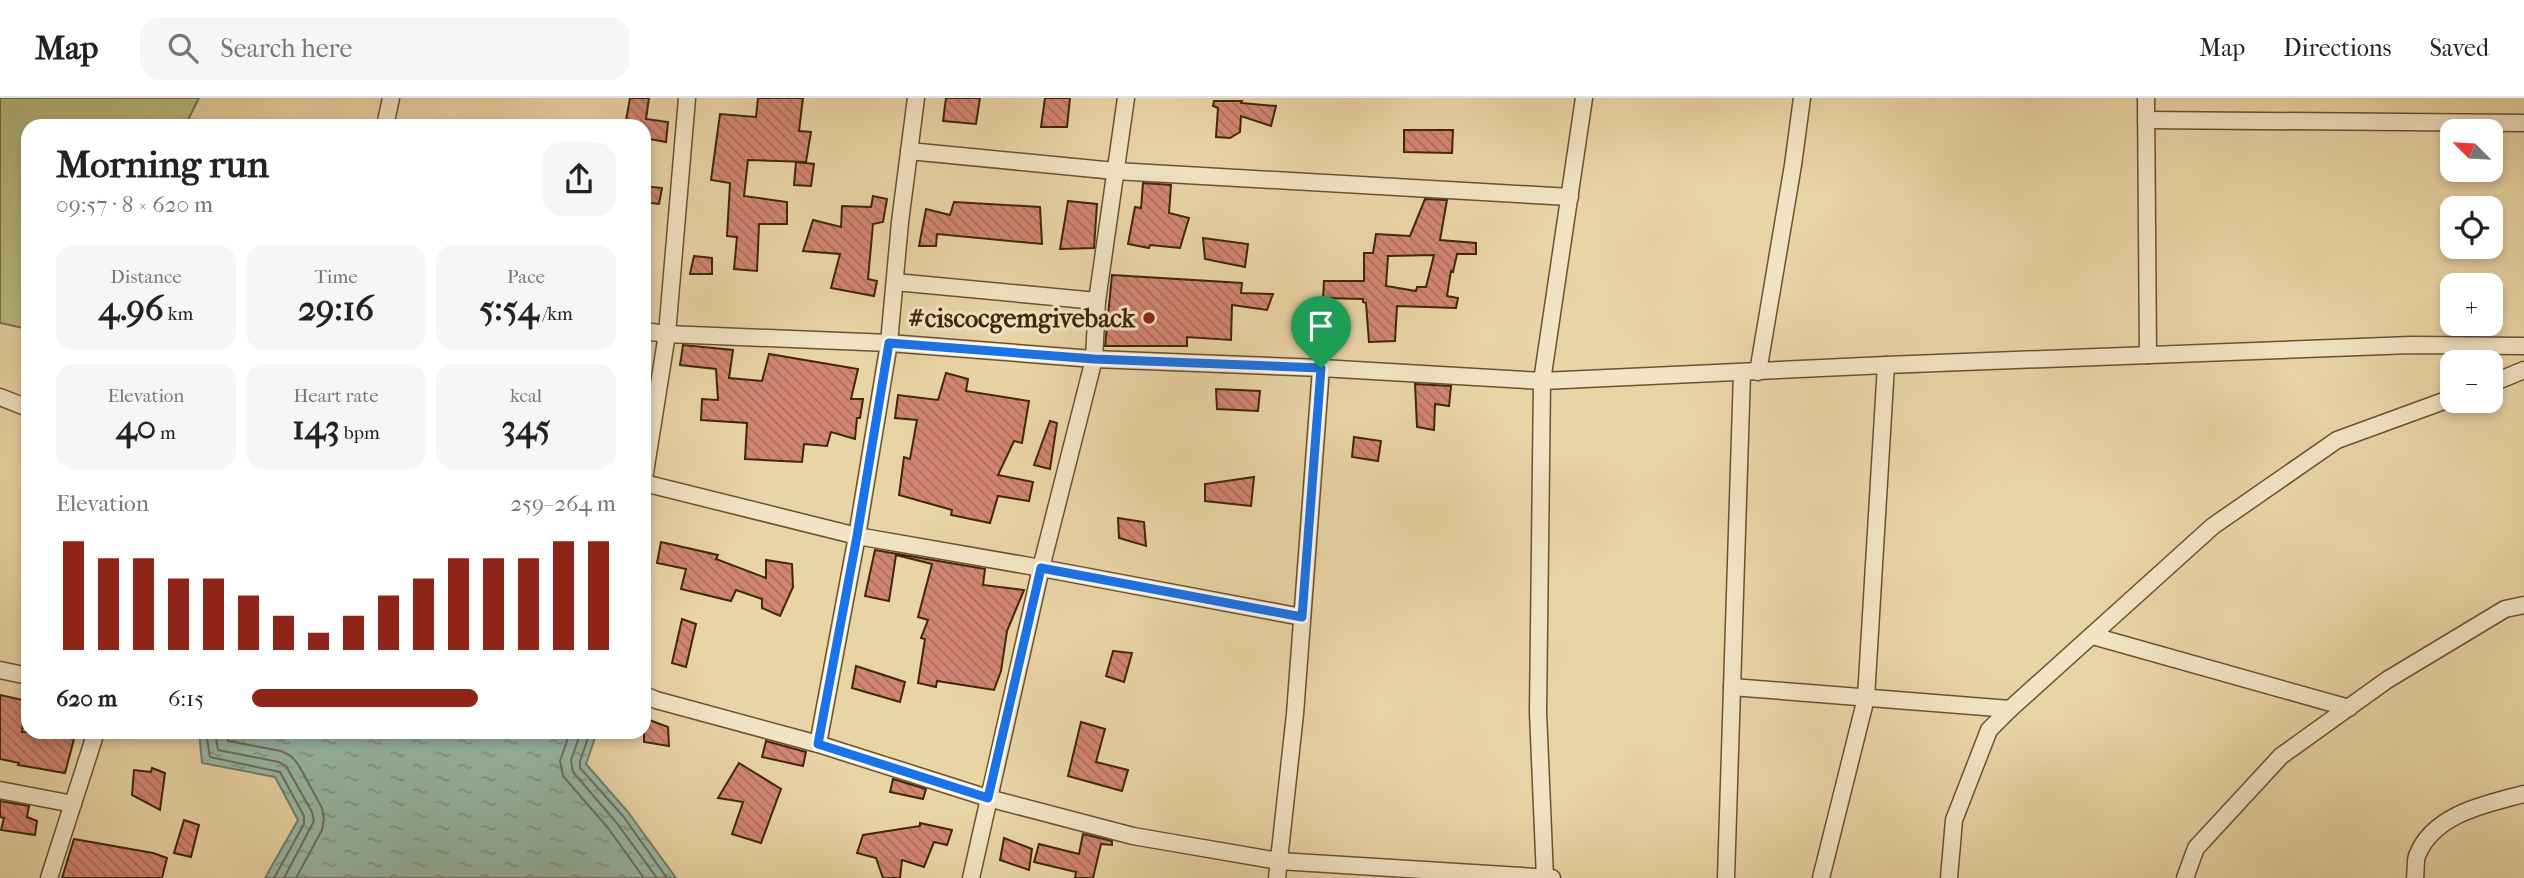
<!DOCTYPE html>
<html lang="en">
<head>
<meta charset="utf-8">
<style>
  body { margin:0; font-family:"IM FELL French Canon",serif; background:#f6f6f6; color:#222; height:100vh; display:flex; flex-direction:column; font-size:26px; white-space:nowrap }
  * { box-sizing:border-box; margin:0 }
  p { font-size:23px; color:#767676 }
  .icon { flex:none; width:38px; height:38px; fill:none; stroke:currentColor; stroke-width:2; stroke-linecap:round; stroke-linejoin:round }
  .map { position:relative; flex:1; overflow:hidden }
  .side { position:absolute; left:21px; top:21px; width:630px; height:620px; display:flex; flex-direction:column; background:#fff; border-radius:21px; box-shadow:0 4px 10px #0003 }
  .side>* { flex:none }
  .needle { width:46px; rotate:294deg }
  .buttons { position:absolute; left:2440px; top:21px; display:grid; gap:14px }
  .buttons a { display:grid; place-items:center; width:63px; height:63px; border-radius:14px; background:#fff; box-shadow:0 4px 10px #0003; font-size:35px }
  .pin { position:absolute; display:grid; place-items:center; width:60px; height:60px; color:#fff; margin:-72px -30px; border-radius:50% 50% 50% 0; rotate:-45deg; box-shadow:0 0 7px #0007 }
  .pin .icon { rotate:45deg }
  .round { display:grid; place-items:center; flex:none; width:74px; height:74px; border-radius:21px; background:#f6f6f6 }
  .overview { display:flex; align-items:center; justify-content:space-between; height:119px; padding:0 35px }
  h1 { font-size:38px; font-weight:700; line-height:52px }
  .metrics { display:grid; grid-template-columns:repeat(3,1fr); gap:10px; height:119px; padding:7px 35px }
  .metrics div { display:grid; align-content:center; border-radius:18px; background:#f6f6f6; text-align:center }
  .metrics b { font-size:35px; font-weight:700 }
  .metrics small { font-size:19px; font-weight:400 }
  .metrics p { font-size:19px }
  .chart { height:196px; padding:14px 35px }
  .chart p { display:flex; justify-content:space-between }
  .chart svg { width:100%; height:126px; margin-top:7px; stroke:#8f2418; stroke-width:6 }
  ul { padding:0 35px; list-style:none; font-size:23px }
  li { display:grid; grid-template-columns:112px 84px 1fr; align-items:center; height:52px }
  li i { height:18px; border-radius:9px; background:#8f2418 }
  header { display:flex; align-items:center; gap:42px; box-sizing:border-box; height:98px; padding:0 35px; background:#fff; border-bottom:2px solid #e0e0e0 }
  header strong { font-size:33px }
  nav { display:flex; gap:38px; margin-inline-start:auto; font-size:24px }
  .search { width:490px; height:63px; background:#f6f6f6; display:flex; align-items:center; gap:18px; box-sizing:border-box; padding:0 24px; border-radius:21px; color:#767676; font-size:26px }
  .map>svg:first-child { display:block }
</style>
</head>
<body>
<header>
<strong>Map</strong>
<div class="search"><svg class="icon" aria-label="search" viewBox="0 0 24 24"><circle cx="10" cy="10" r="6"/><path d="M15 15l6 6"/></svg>Search here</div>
<nav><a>Map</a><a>Directions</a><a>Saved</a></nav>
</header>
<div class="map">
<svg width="2524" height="780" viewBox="0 0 2524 780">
  <defs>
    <pattern id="water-ripples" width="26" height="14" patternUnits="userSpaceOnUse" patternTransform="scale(1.75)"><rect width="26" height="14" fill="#97b8a7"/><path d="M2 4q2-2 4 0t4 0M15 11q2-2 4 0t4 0" fill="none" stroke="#7d9686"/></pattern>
    <pattern id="building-back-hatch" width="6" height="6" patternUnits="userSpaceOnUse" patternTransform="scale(1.75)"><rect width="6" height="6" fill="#d28573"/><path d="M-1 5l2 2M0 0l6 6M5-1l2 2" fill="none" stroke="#ac6d5d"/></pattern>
  </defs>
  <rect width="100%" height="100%" fill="#e9d4a5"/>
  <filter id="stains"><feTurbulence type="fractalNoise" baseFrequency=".00286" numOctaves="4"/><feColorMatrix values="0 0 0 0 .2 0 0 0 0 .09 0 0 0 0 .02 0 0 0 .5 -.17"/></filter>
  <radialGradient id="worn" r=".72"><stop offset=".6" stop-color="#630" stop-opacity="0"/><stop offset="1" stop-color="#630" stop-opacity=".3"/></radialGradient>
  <path fill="#b8bc85" stroke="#7c7247" stroke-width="2" d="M0,0H199L185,28H28V227L23,230L0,225Z"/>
  <path fill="url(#water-ripples)" stroke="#747e68" stroke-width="2" d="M199,634H597L586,666L628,714L676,780H265L298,722L275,679L202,665Z"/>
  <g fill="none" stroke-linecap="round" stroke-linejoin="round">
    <g stroke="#6b7058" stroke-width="2">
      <path d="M206,634L210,659L280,674L304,718V726L274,780"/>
      <path d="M215,634L218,652L279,664L286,668L312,714L314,723L284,780"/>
      <path d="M225,634L228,643L281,653L291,658L298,666L322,710L324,721L322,732L296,780"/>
      <path d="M570,634L560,663L563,678L608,730L644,780"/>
      <path d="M581,634L571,662L573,674L616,724L657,780"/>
      <path d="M590,634L580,663V670L623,718L667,780"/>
    </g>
  </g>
  <g fill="url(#building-back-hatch)" stroke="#3f2709" stroke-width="2" fill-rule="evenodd">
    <path d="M630,0H649L646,21L668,24L666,44L644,40V28H625Z"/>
    <path d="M758,0H803L799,33L811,34L806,64L748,62L744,98L787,104V126H759L757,173L734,171L737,139L727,138L730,85L711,82L720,16L756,19Z"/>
    <path d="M946,0H980L976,26L943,23Z"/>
    <path d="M1045,0H1070L1067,29H1041Z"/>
    <path d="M1214,3H1242L1241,5L1276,8L1271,28L1241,18L1240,34L1230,40L1216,39L1218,10L1213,8Z"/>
    <path d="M1404,32H1453L1452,55L1404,54Z"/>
    <path d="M796,64L814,66L811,88L794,87Z"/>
    <path d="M1143,85L1171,87L1169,115L1189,120L1180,150L1150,147L1149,150L1128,146L1135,109L1141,110Z"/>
    <path d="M644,88L662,90L659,106L644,104Z"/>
    <path d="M873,98L887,101L883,124L873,126L868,181L877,183L874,198L831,190L840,156L803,153L813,122L841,129L842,108L871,109Z"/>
    <path d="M1425,101L1447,102L1440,142L1476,145V156H1457L1453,174L1451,173L1447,198L1458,200L1456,210L1397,208L1395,243L1369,244L1366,205L1363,204V201L1323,200L1324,183H1364V155H1373L1376,136L1410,138ZM1434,157L1426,189H1417L1416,193L1386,188L1388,158Z"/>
    <path d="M1068,103L1097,106L1094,150L1060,151Z"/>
    <path d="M954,104L1040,109L1042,146L937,136L936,148H919L926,111L950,117Z"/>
    <path d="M1203,140L1248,146L1245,169L1205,161Z"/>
    <path d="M694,158L712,160V176H690Z"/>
    <path d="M1112,177L1242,185L1241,195L1273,196L1267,212L1232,207L1231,242L1187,239V248H1105Z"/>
    <path d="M683,247L733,252L729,280L762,283L769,256L858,271L851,301H863L860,320H857L855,341L831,334L827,348L804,346L802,364L745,361L747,325L701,322L702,301L718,302L716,271L680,267Z"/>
    <path d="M946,275L968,281L966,293L1029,303L1022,345L1014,343L998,377L1033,384L1029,403L998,398L990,425L951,417L952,412L899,397L904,359L910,361L917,322L895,320L898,297L938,302Z"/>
    <path d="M1415,286L1451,288L1449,308L1435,306L1434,332L1417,329Z"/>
    <path d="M1216,291L1260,293L1258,313L1217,311Z"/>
    <path d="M1050,323L1057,325L1050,371L1034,367Z"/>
    <path d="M1354,339L1381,343L1378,363L1352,359Z"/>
    <path d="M1254,379L1251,408L1205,403V386Z"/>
    <path d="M1118,420L1144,424L1146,448L1119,440Z"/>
    <path d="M661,444L718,457L716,461L766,480V462L792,466L793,489L780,518L762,510V501L736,492L731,503L681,491L686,471L657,465Z"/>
    <path d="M875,452L985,471L983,487L1024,492L1007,533L1001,573L994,592L937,583L936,589L918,585L925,541L921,540L928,522L918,519L932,466L896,457L889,503L865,498Z"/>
    <path d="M682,521L696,526L686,569L672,565Z"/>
    <path d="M1113,553L1132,555L1124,584L1106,578Z"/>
    <path d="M856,568L905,584L900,604L852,590Z"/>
    <path d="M0,597L27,603L22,634H64L63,639L74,641L65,675L18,667L19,665L0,661Z"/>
    <path d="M644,620L668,629L669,648L644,644Z"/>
    <path d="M1081,624L1105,631L1096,664L1128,672L1122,693L1068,678Z"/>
    <path d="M766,643L806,654L803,668L762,659Z"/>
    <path d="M739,665L781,691L761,745L732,736L743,704L718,700Z"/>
    <path d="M152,670L165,675L160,712L132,697L134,672L151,674Z"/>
    <path d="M893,681L926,691L923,701L890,694Z"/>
    <path d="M0,703L29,708L27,719L37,723L35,737L1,732L4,720L0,719Z"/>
    <path d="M184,722L199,727L191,759L174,755Z"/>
    <path d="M920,725L952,732L947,747L934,744L924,769L902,762L900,780H883L876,760L857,755L863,737L920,728Z"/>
    <path d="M1083,736L1112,743V747L1101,746L1093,780H1075L1076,774L1034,764L1039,746L1079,756Z"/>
    <path d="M1004,740L1032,751L1029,772L1000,762Z"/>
    <path d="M74,741L153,755L167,760L162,780H62Z"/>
  </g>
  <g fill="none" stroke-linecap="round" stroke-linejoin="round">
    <g stroke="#6a5230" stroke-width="19">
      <g id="minor">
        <path d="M2146,0L2148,257"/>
        <path d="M2146,22L2524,25"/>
        <path d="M385,28L391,0"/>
        <path d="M909,53L1115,73L1570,99"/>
        <path d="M895,184L1097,203"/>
        <path d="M644,233L667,236L889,245L1094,261L1321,270L1542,283L1886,267L2411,247L2524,248"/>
        <path d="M1758,274L1793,67L1802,0"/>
        <path d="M2490,286L2524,272"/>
        <path d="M0,299L28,310"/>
        <path d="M644,381L667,236L687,0"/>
        <path d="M644,385L857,438L1041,470L1302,519"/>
        <path d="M2093,538L2349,610"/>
        <path d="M0,572L28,578"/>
        <path d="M1732,589L2010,611"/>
        <path d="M644,597L656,602L818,646L988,700L1133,738L1279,763L1552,780"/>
        <path d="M818,646L857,438L889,245L900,124L916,0"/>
        <path d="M0,692L73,706"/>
        <path d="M49,780L96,634"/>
        <path d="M971,780L1041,470L1094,261L1097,203L1126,0"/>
        <path d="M1277,780L1295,616L1321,270"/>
        <path d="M1545,780L1538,614L1542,283L1584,0"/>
        <path d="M1726,780L1742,275"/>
        <path d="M1821,780L1866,600L1886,267"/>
        <path d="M1949,780L1954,722L1989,632L2010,611L2213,428L2337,342L2452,300"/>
        <path d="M2185,780L2196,750L2281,658L2387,582L2505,511L2524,507"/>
        <path d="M2415,780C2416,773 2415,764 2417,758C2433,716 2486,706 2524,696"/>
      </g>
    </g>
    <use href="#minor" stroke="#f1e3c4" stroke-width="16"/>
  </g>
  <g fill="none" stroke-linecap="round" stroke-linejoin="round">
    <g stroke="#fff" stroke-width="14">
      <path id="route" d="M889,245L1094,261L1321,270L1302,519L1041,470L988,700L818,646L857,438Z"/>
    </g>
    <use href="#route" stroke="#1a73e8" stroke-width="9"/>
  </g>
  <circle fill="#8f2418" stroke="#f1e3c4" stroke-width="2.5" cx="1149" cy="220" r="7"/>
  <g text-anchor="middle" stroke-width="6" stroke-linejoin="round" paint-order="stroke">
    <g font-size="26" font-weight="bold" fill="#3f2709" stroke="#f1e3c4" text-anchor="end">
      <text x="1135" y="229">#ciscocgemgiveback</text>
    </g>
  </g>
  <rect width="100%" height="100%" filter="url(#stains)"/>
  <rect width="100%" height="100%" fill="url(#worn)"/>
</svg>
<div class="buttons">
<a><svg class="needle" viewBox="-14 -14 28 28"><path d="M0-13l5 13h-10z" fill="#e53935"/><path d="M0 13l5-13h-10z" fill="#767676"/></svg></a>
<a><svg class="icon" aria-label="locate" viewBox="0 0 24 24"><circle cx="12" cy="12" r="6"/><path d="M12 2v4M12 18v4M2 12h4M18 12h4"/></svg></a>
<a>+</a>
<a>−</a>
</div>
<div class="pin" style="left:1321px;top:270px;background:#1e9e55"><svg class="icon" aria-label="arrive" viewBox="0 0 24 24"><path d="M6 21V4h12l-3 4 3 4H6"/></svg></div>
<section class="side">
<div class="overview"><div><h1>Morning run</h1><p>09:57 · 8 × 620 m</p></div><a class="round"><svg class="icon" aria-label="share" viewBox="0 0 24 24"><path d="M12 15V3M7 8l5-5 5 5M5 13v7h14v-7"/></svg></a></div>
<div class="metrics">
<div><p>Distance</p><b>4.96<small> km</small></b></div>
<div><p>Time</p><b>29:16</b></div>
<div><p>Pace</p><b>5:54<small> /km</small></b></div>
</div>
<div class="metrics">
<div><p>Elevation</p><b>40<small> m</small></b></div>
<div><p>Heart rate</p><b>143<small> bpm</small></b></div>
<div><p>kcal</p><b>345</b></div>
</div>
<div class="chart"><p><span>Elevation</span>259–264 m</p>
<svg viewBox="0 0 160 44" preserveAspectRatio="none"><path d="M5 44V6M15 44V12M25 44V12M35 44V19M45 44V19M55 44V25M65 44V32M75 44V38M85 44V32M95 44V25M105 44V19M115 44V12M125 44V12M135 44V12M145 44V6M155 44V6"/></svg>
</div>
<ul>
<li><b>620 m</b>6:15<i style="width:62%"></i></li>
</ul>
</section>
</div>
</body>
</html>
